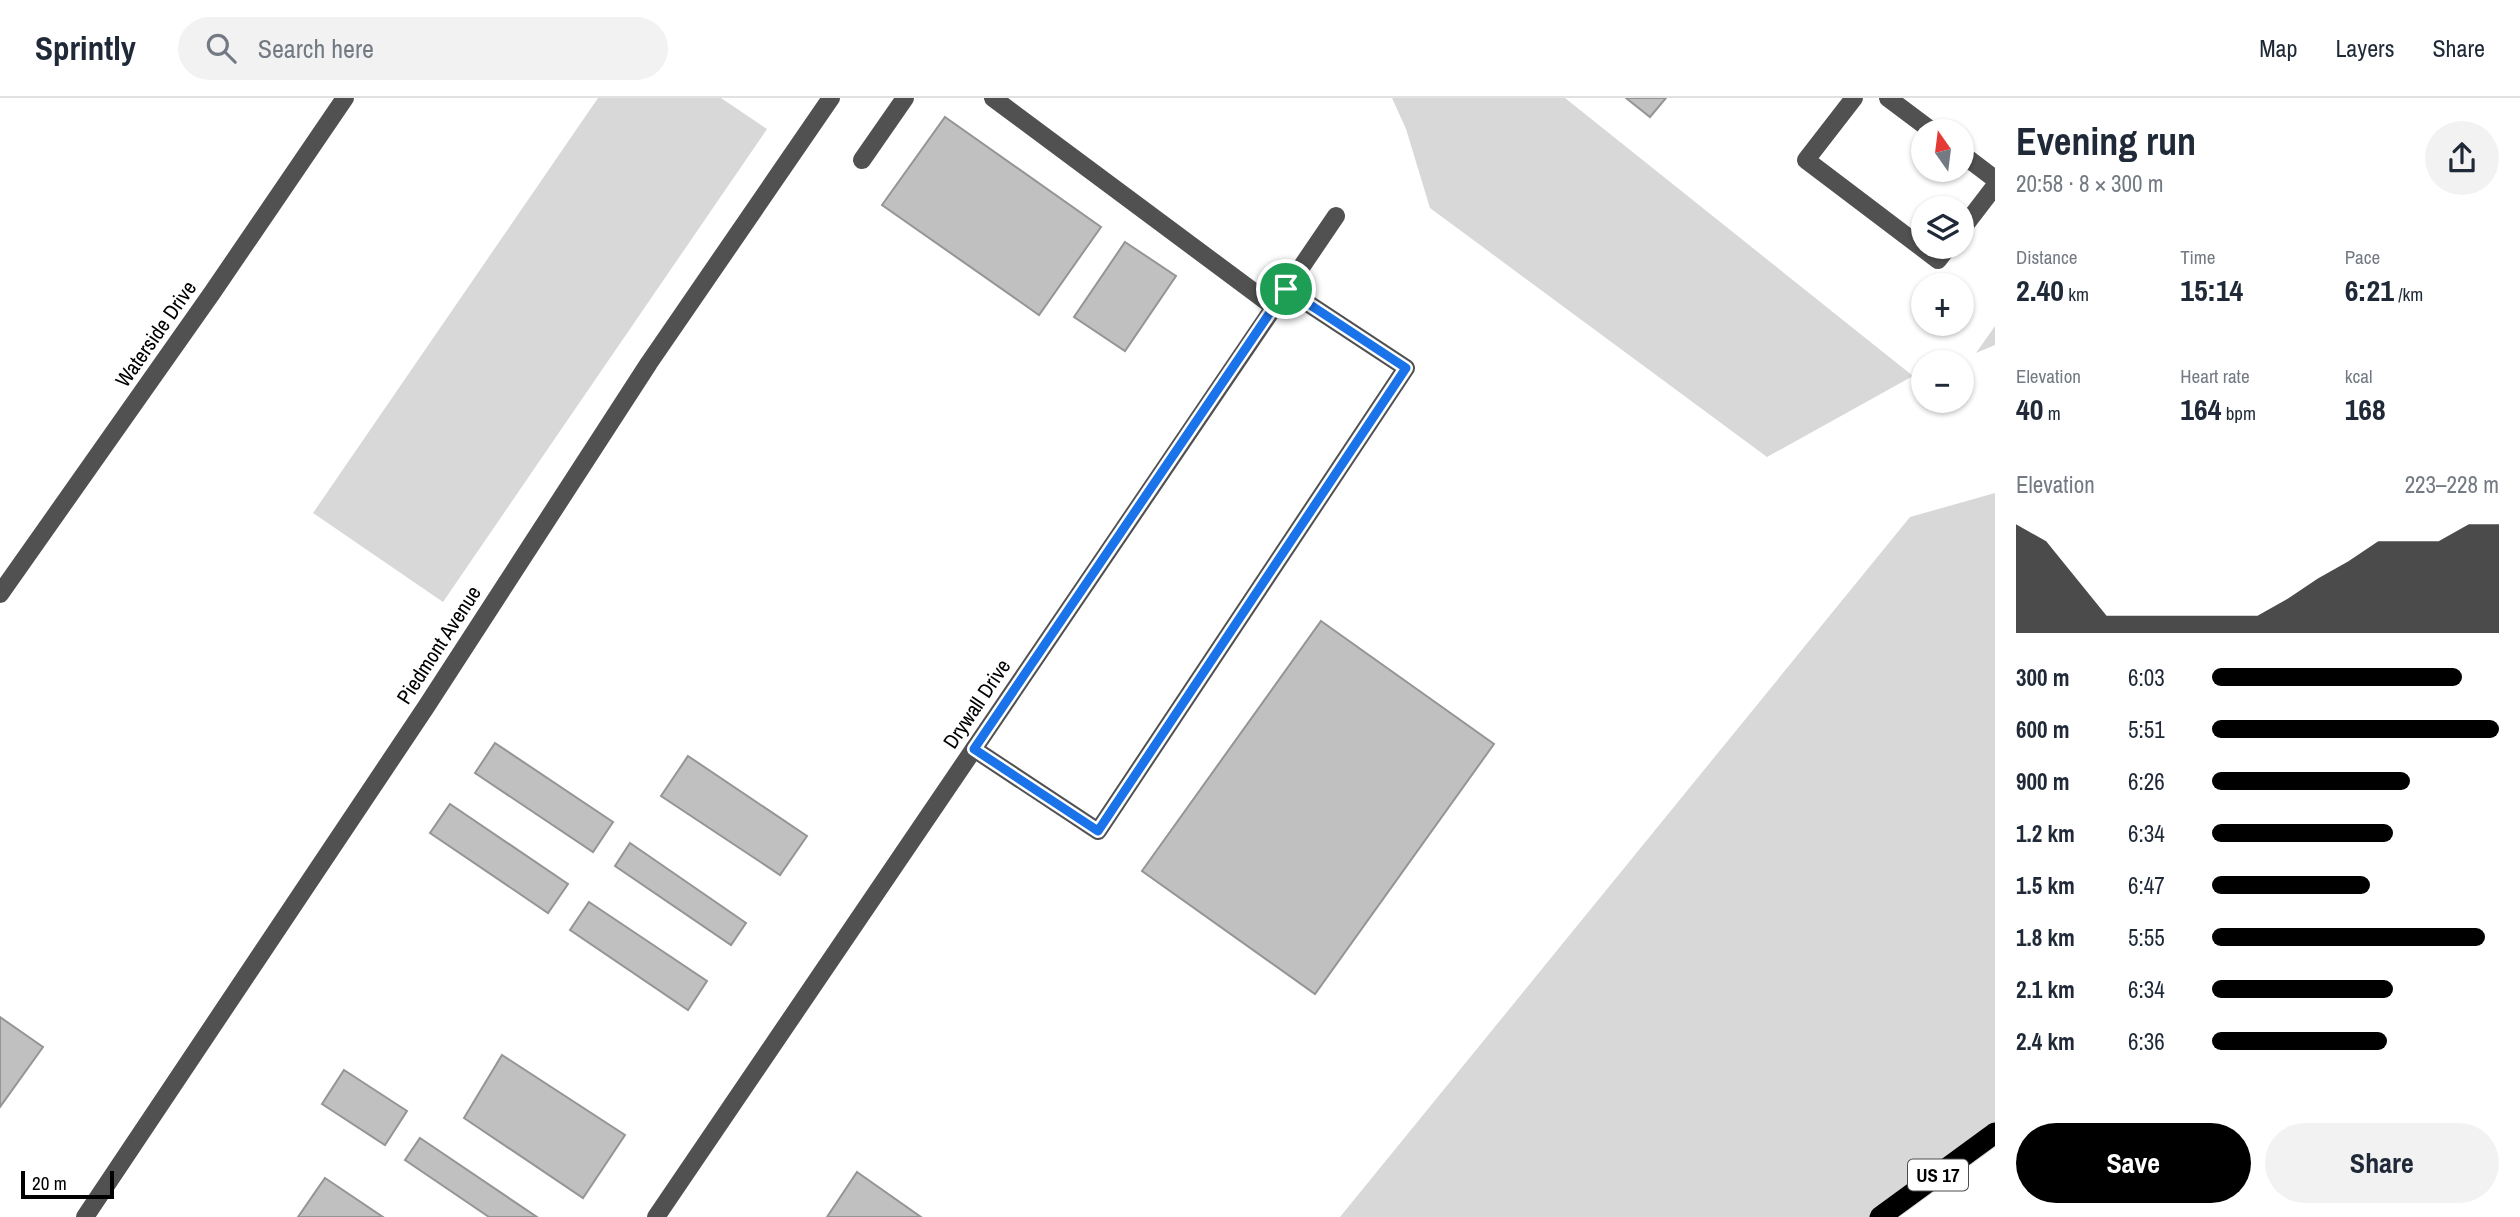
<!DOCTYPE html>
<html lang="en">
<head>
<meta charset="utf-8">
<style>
  body { margin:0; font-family:"Archivo Narrow",sans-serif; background:#f2f2f3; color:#1f2937; height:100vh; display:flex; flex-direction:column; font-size:26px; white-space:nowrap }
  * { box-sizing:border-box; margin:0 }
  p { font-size:23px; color:#747a83 }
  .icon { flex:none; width:38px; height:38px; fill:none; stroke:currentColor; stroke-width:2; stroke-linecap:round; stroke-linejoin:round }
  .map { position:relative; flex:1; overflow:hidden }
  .details { display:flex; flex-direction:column; background:#fff; width:525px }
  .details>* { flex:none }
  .needle { width:46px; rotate:346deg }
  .controls { position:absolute; left:1911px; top:21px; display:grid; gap:14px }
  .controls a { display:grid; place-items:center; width:63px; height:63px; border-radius:50%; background:#fff; box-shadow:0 2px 5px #0004; font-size:35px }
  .scale { position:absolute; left:21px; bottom:18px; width:93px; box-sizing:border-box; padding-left:7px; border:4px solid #000; border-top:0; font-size:19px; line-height:24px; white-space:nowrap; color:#000; -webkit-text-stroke:5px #fff; paint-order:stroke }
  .pin { position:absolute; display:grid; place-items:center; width:60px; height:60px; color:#fff; margin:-30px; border:4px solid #fff; border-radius:50%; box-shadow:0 2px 7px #0007 }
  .round { display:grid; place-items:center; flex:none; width:74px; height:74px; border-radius:37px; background:#f2f2f3 }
  .headline { display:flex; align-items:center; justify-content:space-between; height:119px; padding:0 21px }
  h1 { font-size:38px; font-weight:800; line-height:52px }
  .stats { display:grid; grid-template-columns:repeat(3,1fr); gap:10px; height:119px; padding:7px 21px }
  .stats div { display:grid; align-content:center }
  .stats b { font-size:30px; font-weight:800 }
  .stats small { font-size:19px; font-weight:400 }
  .stats p { font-size:19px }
  .chart { height:196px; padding:14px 21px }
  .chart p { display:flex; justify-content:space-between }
  .chart svg { width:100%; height:126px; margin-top:7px; fill:#000; opacity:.7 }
  .cta { display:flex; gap:14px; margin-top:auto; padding:14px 21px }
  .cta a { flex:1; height:80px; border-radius:42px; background:#000; color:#fff; font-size:28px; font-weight:800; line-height:80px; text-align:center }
  .cta a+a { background:#f2f2f3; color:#1f2937 }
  ul { padding:0 21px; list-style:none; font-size:23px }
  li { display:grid; grid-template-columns:112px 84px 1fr; align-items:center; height:52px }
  li i { height:18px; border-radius:9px; background:#000 }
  header { display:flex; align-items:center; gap:42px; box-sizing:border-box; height:98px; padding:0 35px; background:#fff; border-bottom:2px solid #e0e1e3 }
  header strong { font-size:33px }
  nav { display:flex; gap:38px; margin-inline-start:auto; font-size:24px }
  .search { width:490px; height:63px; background:#f2f2f3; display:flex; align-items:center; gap:18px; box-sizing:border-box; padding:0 24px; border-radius:38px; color:#747a83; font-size:26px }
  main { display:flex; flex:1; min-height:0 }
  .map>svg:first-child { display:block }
</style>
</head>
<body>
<header>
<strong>Sprintly</strong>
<div class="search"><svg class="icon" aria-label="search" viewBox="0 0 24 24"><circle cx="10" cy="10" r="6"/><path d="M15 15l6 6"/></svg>Search here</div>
<nav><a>Map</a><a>Layers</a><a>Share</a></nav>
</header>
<main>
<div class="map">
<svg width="1995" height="1119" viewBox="0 0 1995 1119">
  <rect width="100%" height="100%" fill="#fff"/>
  <g fill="#d8d8d8">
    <path d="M598,0H721L767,31L443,504L313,415Z"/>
    <path d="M1392,0H1565L1913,278L1767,359L1430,110L1406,31Z"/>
    <path d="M1995,228V247L1976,255Z"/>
    <path d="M1995,395V1035L1880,1119H1340L1910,419Z"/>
  </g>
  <g fill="#c0c0c0" stroke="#959595" stroke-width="2">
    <path d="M1626,0H1666L1650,19Z"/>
    <path d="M945,19L1101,129L1039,217L882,107Z"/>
    <path d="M1125,144L1176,178L1125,253L1074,219Z"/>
    <path d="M1321,523L1494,646L1315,896L1142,773Z"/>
    <path d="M495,645L613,724L593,754L475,675Z"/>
    <path d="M688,658L807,738L780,777L661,698Z"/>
    <path d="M450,706L568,786L548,815L430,735Z"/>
    <path d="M630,745L746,825L731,847L615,768Z"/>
    <path d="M589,804L707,883L688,912L570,832Z"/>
    <path d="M0,919L43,949L0,1009Z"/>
    <path d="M502,957L625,1037L583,1100L464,1020Z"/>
    <path d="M344,972L407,1013L385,1047L322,1006Z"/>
    <path d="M420,1040L537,1119H489L405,1062Z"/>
    <path d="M857,1074L921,1119H827Z"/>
    <path d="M325,1080L383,1119H298Z"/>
  </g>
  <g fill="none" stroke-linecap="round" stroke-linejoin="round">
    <g stroke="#dbdbdb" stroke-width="23">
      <path id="highway" d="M1880,1119L1995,1035"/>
    </g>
    <g stroke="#515151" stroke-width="18">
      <path d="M993,0L1274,209"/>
      <path d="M1854,0L1806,62L1938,162L1948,149"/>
      <path d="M1888,0L1932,33"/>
      <path d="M1962,56L1995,81"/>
      <path d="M862,62L905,0"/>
      <path d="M1962,131L1995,88"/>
      <path d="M0,496L212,195L345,0"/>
      <path d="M974,651L1098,733L1406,270L1286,191"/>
      <path d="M85,1119L426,609L649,265L831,0"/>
      <path d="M656,1119L1336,118"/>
    </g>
    <use href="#highway" stroke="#000" stroke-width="21"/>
  </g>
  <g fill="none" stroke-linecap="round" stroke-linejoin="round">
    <g stroke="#fff" stroke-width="14">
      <path id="route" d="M1286,191L1406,270L1098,733L974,651Z"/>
    </g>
    <use href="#route" stroke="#1a73e8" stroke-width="9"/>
  </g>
  <g text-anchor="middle" stroke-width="5" stroke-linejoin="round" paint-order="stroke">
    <rect fill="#fff" stroke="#4c4c4c" stroke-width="2" x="1908" y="1061.5" width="60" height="31" rx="5"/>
    <g font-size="19" font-weight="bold" fill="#000">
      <text x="1938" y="1084">US 17</text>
    </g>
    <g font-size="21" fill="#000" stroke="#fff">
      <text transform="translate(156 236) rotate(-55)" y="7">Waterside Drive</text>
      <text transform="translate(439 547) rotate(-57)" y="7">Piedmont Avenue</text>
      <text transform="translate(977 606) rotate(-56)" y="7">Drywall Drive</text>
    </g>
  </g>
</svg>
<div class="controls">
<a><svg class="needle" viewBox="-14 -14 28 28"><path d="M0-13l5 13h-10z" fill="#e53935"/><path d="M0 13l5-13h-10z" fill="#747a83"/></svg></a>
<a><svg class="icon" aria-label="layers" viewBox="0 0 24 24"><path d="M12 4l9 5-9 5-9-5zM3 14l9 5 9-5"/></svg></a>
<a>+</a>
<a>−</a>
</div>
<div class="scale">20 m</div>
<div class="pin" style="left:1286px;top:191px;background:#1e9e55"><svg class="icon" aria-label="arrive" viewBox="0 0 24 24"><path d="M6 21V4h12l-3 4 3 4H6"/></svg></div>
</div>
<section class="details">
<div class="headline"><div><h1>Evening run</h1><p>20:58 · 8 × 300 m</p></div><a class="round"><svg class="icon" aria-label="share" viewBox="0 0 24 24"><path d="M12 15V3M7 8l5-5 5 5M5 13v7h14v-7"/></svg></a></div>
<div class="stats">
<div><p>Distance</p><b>2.40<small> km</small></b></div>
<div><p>Time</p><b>15:14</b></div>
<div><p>Pace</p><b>6:21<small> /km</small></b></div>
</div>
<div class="stats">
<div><p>Elevation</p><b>40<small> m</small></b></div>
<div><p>Heart rate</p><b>164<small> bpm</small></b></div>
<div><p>kcal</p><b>168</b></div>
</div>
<div class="chart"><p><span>Elevation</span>223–228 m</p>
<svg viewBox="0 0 160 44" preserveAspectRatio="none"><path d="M0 44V6L10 12L20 25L30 38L40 38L50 38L60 38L70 38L80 38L90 32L100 25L110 19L120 12L130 12L140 12L150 6L160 6V44z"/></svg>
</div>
<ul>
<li><b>300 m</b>6:03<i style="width:87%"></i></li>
<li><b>600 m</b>5:51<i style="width:100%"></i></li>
<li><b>900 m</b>6:26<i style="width:69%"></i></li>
<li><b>1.2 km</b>6:34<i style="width:63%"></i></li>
<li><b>1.5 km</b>6:47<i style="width:55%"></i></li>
<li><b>1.8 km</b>5:55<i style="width:95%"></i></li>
<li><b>2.1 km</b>6:34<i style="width:63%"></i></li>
<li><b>2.4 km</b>6:36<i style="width:61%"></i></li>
</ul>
<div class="cta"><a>Save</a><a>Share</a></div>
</section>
</main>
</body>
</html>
